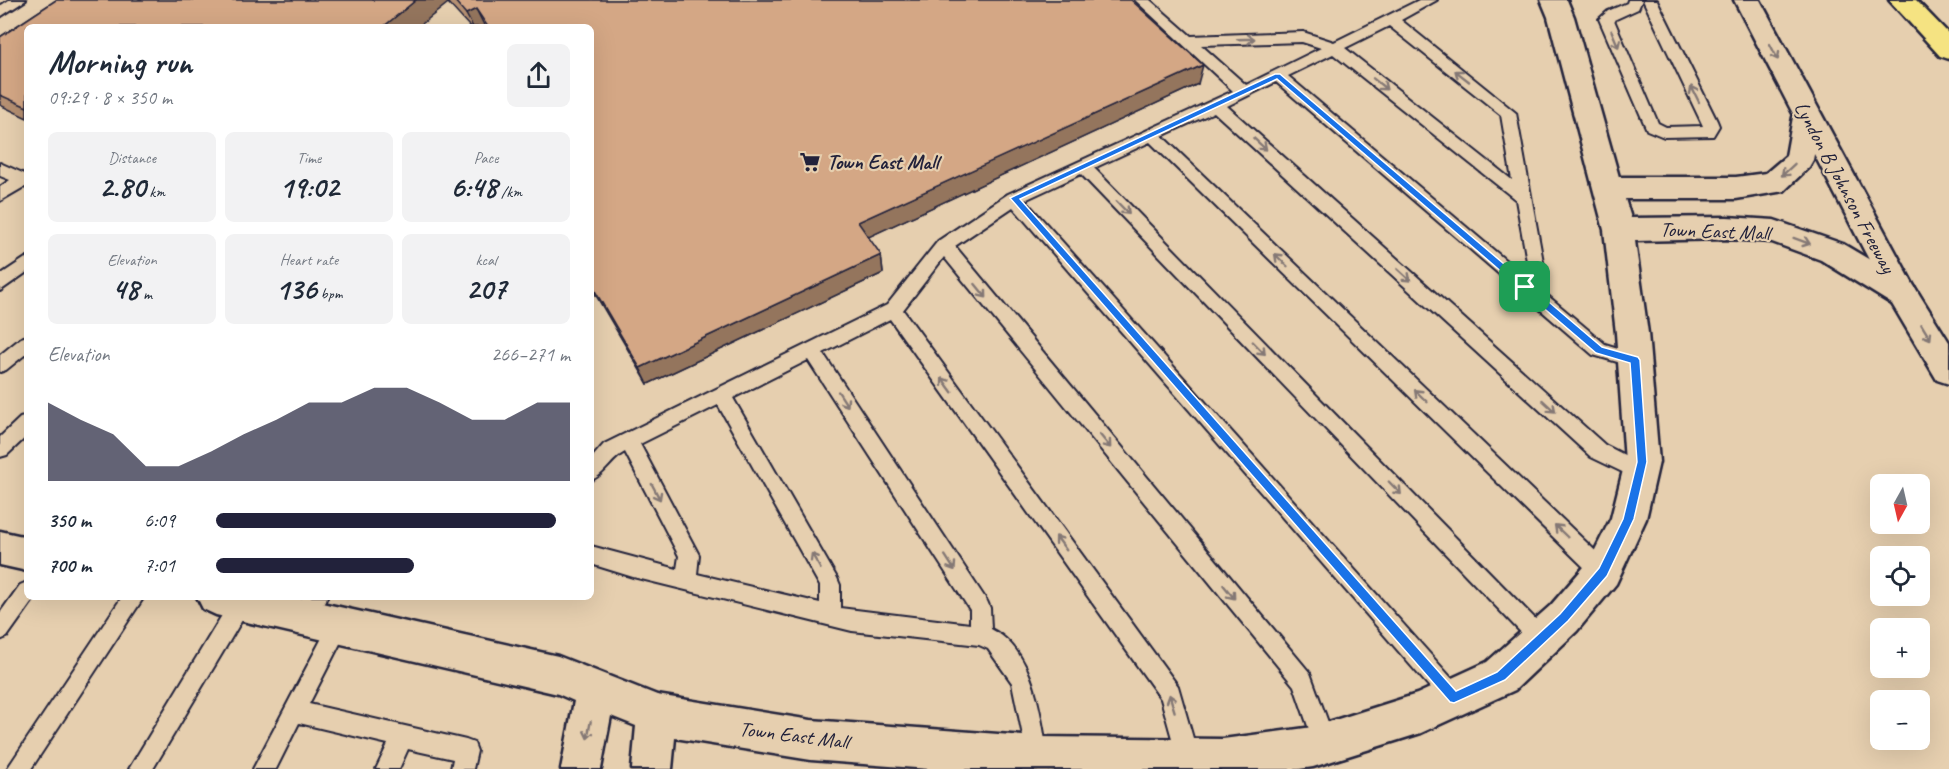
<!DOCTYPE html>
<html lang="en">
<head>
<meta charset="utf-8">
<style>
  body { margin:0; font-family:Caveat,sans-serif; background:#f2f2f3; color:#1f2937; height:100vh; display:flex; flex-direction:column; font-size:22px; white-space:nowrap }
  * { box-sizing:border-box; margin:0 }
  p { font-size:20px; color:#747a83 }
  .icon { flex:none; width:33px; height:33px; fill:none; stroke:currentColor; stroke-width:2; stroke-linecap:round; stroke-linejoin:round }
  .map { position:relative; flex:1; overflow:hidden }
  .drawer { position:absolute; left:24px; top:24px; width:570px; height:576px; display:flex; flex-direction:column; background:#fff; border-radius:9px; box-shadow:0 6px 24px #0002 }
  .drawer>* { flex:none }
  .needle { width:39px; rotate:188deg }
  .fabs { position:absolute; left:1870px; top:474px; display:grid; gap:12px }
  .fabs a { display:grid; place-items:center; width:60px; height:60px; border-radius:9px; background:#fff; box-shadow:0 6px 24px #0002; font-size:30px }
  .pin { position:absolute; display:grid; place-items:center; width:51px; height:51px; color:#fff; margin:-26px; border-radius:12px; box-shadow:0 3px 9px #0006 }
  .round { display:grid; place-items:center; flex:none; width:63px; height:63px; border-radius:9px; background:#f2f2f3 }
  .overview { display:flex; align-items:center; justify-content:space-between; height:102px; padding:0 24px }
  h1 { font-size:33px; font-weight:700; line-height:45px }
  .figures { display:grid; grid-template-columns:repeat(3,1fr); gap:9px; height:102px; padding:6px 24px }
  .figures div { display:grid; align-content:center; border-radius:9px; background:#f2f2f3; text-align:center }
  .figures b { font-size:30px; font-weight:700 }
  .figures small { font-size:16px; font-weight:400 }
  .figures p { font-size:16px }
  .chart { height:168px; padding:12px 24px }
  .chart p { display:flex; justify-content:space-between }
  .chart svg { width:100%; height:108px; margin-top:6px; fill:#22223b; opacity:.7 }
  ul { padding:0 24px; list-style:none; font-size:20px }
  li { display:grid; grid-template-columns:96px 72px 1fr; align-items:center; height:45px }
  li i { height:15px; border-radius:8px; background:#22223b }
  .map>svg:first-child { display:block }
</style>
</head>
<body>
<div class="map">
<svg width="1949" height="769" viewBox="0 0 1949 769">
  <rect width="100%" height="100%" fill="#e6cfaf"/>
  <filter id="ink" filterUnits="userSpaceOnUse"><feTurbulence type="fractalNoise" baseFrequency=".0167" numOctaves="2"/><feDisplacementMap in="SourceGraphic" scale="12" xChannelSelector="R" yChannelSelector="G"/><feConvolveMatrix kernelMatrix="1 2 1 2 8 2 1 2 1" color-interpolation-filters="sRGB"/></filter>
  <g filter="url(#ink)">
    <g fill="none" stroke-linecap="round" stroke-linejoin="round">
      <g stroke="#22223b" stroke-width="4">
        <g id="lane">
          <path d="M9,0H26L0,17V6Z"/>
          <path d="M1135,0H1150L1191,36L1303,32L1334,42L1419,0H1437L1401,20L1516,113L1544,267L1535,285L1605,344L1641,355L1644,360L1641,365L1635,367L1593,355L1276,82L1227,106L1605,445L1646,466L1648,472L1646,478L1639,480L1591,457L1214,112L1162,136L1610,565L1613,572L1610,579L1603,581L1596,579L1150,142L1094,168L1548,632L1551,639L1548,646L1541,649L1534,646L1081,174L1025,200L1462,690L1465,698L1462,706L1454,709L1446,706L1013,207L955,246L1310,673L1336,744L1333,752L1325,755L1317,752L1294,686L944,257L903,310L1178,686L1199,759L1196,767L1191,769L1180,767L1161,699L890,319L823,353L987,601L990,608L991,629C1035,651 1040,714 1048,757L1045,765L1037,768L1029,765L1012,683L988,649L979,645L852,631L633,577L591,564V546L677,569L679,556L625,452C611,459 605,475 591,480V459L604,444L887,305L938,241L1008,194L1233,91ZM1389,26L1501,115L1512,180L1345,48ZM1302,42L1321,48L1246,85L1201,45ZM1333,54L1516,200L1528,267L1523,275L1288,76ZM808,360L970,610V624L840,608V585L837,578L733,398ZM718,405L820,586V603L697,574L699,555L640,444Z"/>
          <path d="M1628,0H1642L1638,9L1614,20L1658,123L1666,127L1703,126L1643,0H1657L1717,121L1719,126L1713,136L1664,137L1647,130L1599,19L1608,11L1627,3Z"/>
          <path d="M0,163L27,175V188L24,187L0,201V187L10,180L0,176Z"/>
          <path d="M27,257V272L0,291V275Z"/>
          <path d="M27,336V353L6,370L0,372V355L21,338Z"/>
          <path d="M27,416V436L7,455L0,457V437L20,418Z"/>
          <path d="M27,582V597H35L34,599L7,637L0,640V613L20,585Z"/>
          <path d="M122,597H144L31,769H7Z"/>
          <path d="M233,597H249L251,603L248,610L153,769H129Z"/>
          <path d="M303,597H327C322,609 311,621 299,626L292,623L289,616L292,609Z"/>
          <path d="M339,616L346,619L349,626L309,704L466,740L474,743L477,751L473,769H451L453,759L408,749L399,769H376L388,744L299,723L276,769H253L332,619Z"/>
        </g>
      </g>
      <g stroke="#22223b" stroke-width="5">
        <g id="street">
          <path d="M1541,0H1567L1574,17L1619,177H1736L1766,173L1786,156L1793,117L1797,110L1807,107L1817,110L1821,117L1813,160L1809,167L1784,191L1736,199H1625L1631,218L1727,217L1774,220L1843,244L1914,286L1919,295L1914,304L1903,307L1892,304L1821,260L1772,242L1727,239L1635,241L1648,333L1659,462L1646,519L1616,584L1577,631L1515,690L1421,733L1313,767L1299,769H929L811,760L675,738L672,769H632L636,726L611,716L601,769H561L574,701L558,694L216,615L203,609L197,597H295L558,656L657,695L811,720L1037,737L1223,739L1313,727L1417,694L1487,662L1551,605L1590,560L1611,518L1625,462L1616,333L1604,230L1548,17Z"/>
          <path d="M0,531L27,537V571L0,565Z"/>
        </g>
      </g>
      <g stroke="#22223b" stroke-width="5">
        <path id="secondary" d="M1734,0H1760L1914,286L1949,342V384L1937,380L1892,304Z"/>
      </g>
      <g stroke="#22223b" stroke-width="5">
        <path id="highway" d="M1889,0H1916L1949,34V59L1940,56Z"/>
      </g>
      <use href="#lane" fill="#e6cfaf" fill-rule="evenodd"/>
      <use href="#street" fill="#e6cfaf" fill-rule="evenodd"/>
      <use href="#secondary" fill="#e6cfaf" fill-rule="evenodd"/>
      <use href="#highway" fill="#f5e382" fill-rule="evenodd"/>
    </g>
    <path fill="#b69072" stroke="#22223b" stroke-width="1.5" d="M56,0H1131L1198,84L868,237L881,255L883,273L648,384L591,287V27H470L448,3L27,27V118L0,105V37Z"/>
    <g fill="#94755d" stroke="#22223b" stroke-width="1.5">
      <path d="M416,0H446L448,3L418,27H383Z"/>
      <path d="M476,9L485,27H473L466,14Z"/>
      <path d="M1203,65L1198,84L860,241L858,222Z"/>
      <path d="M881,255L883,273L648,384L640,368Z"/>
    </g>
    <g fill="#d4a785" stroke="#22223b" stroke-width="1.5">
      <path d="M56,0H416L383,27H27V107L0,95V37Z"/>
      <path d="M454,0H1131L1203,65L858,222L881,255L640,368L591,284V27H488L476,9L466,14Z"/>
    </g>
    <defs><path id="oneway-shaft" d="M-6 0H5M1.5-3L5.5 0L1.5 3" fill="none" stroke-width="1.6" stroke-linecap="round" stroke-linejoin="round" transform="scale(1.5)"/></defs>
    <g stroke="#847875">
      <use href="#oneway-shaft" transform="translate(1246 39) rotate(-2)"/>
      <use href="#oneway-shaft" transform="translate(1615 39) rotate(67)"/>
      <use href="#oneway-shaft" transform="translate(1774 52) rotate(63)"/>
      <use href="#oneway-shaft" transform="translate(1462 76) rotate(-142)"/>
      <use href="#oneway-shaft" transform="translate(1380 84) rotate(39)"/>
      <use href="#oneway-shaft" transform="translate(1695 94) rotate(-116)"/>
      <use href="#oneway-shaft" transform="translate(1260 144) rotate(42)"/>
      <use href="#oneway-shaft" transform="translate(1788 170) rotate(137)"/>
      <use href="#oneway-shaft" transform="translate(1123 208) rotate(46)"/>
      <use href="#oneway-shaft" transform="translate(1802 241) rotate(20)"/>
      <use href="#oneway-shaft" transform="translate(1281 260) rotate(-136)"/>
      <use href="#oneway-shaft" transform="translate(1404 275) rotate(42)"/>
      <use href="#oneway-shaft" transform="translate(981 291) rotate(51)"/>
      <use href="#oneway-shaft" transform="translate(1926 332) rotate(59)"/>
      <use href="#oneway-shaft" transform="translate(1259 348) rotate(46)"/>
      <use href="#oneway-shaft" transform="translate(947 385) rotate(-126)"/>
      <use href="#oneway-shaft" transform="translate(1421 396) rotate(-136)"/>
      <use href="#oneway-shaft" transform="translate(843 399) rotate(57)"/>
      <use href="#oneway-shaft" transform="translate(1549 406) rotate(42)"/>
      <use href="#oneway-shaft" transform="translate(1105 441) rotate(51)"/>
      <use href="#oneway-shaft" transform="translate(1395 488) rotate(46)"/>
      <use href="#oneway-shaft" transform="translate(656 492) rotate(62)"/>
      <use href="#oneway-shaft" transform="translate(1561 531) rotate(-136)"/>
      <use href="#oneway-shaft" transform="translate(1061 543) rotate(-126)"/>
      <use href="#oneway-shaft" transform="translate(816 561) rotate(-120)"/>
      <use href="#oneway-shaft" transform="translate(950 563) rotate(57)"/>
      <use href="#oneway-shaft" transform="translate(1229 592) rotate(51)"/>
      <use href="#oneway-shaft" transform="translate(1172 703) rotate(-107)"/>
      <use href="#oneway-shaft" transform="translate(589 730) rotate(101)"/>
    </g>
  </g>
  <path fill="#1a73e8" stroke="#fff" stroke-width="1.5" fill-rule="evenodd" d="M1275,74H1280L1602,347L1638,357L1640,360L1647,462L1634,519L1607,576L1568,621L1505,680L1454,703L1450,702L1010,198ZM1277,79L1596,353L1630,363L1637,462L1623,519L1599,568L1560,614L1497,672L1456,691L1020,199Z"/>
  <defs>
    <g id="supermarket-bare" transform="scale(1.62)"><path d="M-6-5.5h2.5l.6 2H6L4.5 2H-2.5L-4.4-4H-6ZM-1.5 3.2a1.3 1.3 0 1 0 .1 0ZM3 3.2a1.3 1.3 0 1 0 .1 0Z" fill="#22223b" stroke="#e6cfaf" stroke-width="2.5" paint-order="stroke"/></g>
  </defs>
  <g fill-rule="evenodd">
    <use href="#supermarket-bare" x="810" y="162"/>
  </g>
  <g text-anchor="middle" stroke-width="4.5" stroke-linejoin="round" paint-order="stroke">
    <g font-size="21" font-weight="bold" fill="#22223b" stroke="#e6cfaf" text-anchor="start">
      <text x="827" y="169">Town East Mall</text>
    </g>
    <g font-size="21" fill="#22223b" stroke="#e6cfaf">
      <text transform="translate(1845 187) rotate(62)" y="7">Lyndon B Johnson Freeway</text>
      <text transform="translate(1715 231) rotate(2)" y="7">Town East Mall</text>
      <text transform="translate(794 735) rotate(7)" y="7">Town East Mall</text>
    </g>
  </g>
</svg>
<div class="fabs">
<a><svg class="needle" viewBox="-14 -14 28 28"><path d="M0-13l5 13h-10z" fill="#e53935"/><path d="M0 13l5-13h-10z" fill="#747a83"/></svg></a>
<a><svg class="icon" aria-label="locate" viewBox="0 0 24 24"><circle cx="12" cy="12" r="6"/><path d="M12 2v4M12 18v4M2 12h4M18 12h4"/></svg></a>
<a>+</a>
<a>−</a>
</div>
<div class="pin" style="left:1525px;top:287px;background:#1e9e55"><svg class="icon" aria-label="arrive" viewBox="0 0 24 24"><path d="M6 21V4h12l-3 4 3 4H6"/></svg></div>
<section class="drawer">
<div class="overview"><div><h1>Morning run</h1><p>09:29 · 8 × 350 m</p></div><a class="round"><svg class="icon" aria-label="share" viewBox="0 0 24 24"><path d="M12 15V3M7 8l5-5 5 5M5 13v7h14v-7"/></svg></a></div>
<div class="figures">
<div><p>Distance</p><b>2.80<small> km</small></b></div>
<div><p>Time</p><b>19:02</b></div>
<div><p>Pace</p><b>6:48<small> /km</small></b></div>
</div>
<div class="figures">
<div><p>Elevation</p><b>48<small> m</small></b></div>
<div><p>Heart rate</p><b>136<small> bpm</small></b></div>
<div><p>kcal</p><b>207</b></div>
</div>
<div class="chart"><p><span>Elevation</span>266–271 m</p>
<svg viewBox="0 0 160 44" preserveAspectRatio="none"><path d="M0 44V12L10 19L20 25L30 38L40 38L50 32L60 25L70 19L80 12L90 12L100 6L110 6L120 12L130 19L140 19L150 12L160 12V44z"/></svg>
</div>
<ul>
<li><b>350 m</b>6:09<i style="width:96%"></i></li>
<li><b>700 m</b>7:01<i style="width:56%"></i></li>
</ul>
</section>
</div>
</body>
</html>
